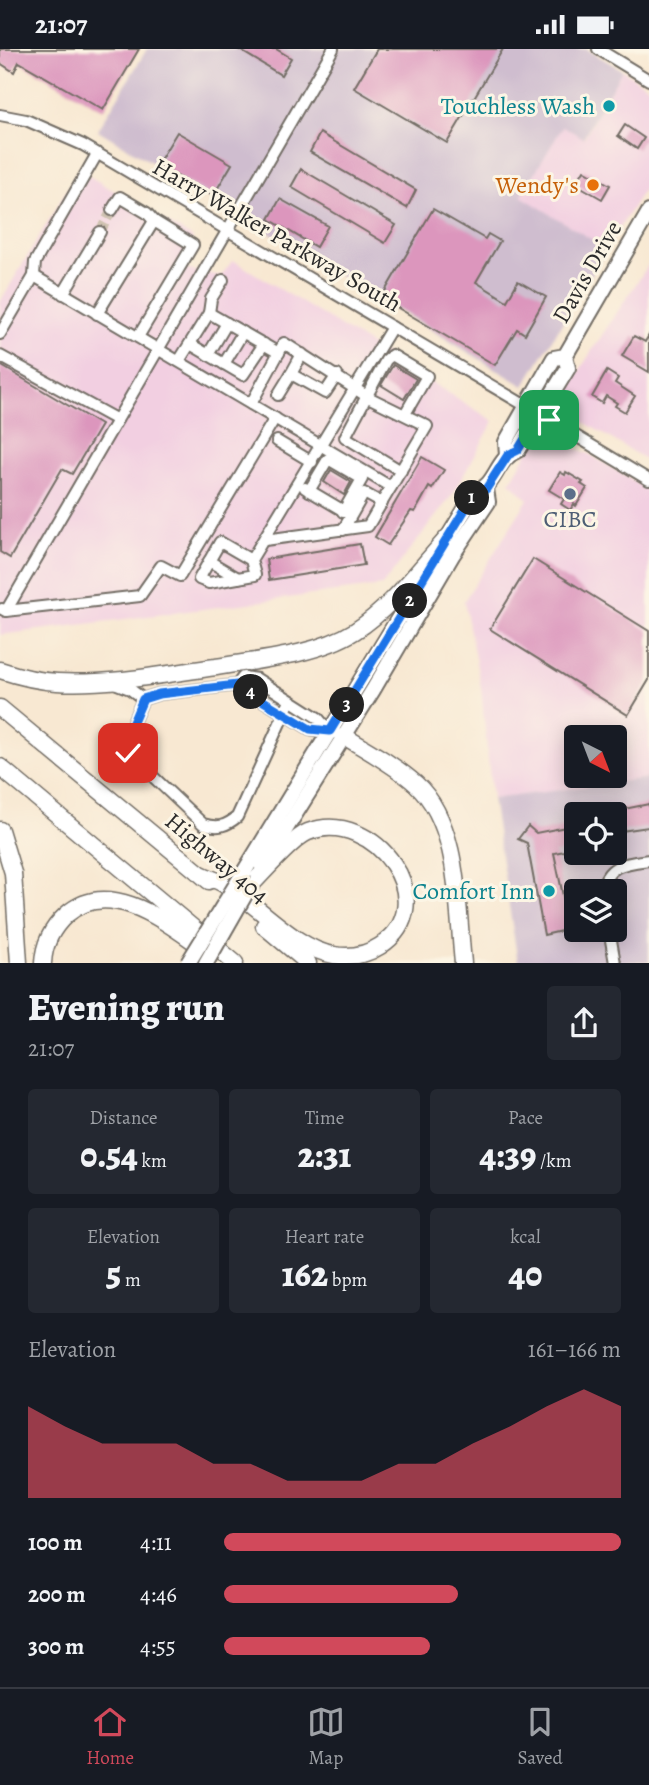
<!DOCTYPE html>
<html lang="en">
<head>
<meta charset="utf-8">
<style>
  body { margin:0; font-family:Alegreya,serif; background:#242831; color:#f1f3f6; height:100vh; display:flex; flex-direction:column; font-size:26px; white-space:nowrap }
  * { box-sizing:border-box; margin:0 }
  p { font-size:23px; color:#9ea1a6 }
  .icon { flex:none; width:38px; height:38px; fill:none; stroke:currentColor; stroke-width:2; stroke-linecap:round; stroke-linejoin:round }
  .map { position:relative; height:914px; overflow:hidden }
  .drawer { display:flex; flex-direction:column; background:#171b24; flex:1 }
  .drawer>* { flex:none }
  .needle { width:46px; rotate:138deg }
  .controls { position:absolute; left:564px; top:676px; display:grid; gap:14px }
  .controls a { display:grid; place-items:center; width:63px; height:63px; border-radius:7px; background:#171b24; box-shadow:0 4px 18px #0003; font-size:35px }
  .pin { position:absolute; display:grid; place-items:center; width:60px; height:60px; color:#fff; margin:-30px; border-radius:14px; box-shadow:0 4px 10px #0006 }
  .km { position:absolute; width:35px; height:35px; margin:-18px; border-radius:50%; background:#222; color:#fff; font-size:19px; line-height:35px; text-align:center }
  .round { display:grid; place-items:center; flex:none; width:74px; height:74px; border-radius:7px; background:#242831 }
  .summary { display:flex; align-items:center; justify-content:space-between; height:119px; padding:0 28px }
  h1 { font-size:38px; font-weight:800; line-height:52px }
  .metrics { display:grid; grid-template-columns:repeat(3,1fr); gap:10px; height:119px; padding:7px 28px }
  .metrics div { display:grid; align-content:center; border-radius:7px; background:#242831; text-align:center }
  .metrics b { font-size:35px; font-weight:800 }
  .metrics small { font-size:19px; font-weight:400 }
  .metrics p { font-size:19px }
  .chart { height:196px; padding:14px 28px }
  .chart p { display:flex; justify-content:space-between }
  .chart svg { width:100%; height:126px; margin-top:7px; fill:#d1495b; opacity:.7 }
  ul { padding:0 28px; list-style:none; font-size:23px }
  li { display:grid; grid-template-columns:112px 84px 1fr; align-items:center; height:52px }
  li i { height:18px; border-radius:9px; background:#d1495b }
  .status { display:flex; justify-content:space-between; align-items:center; height:49px; padding:0 35px; background:#171b24; direction:ltr }
  .status svg { height:19px; fill:currentColor }
  .menu { display:flex; justify-content:space-around; align-items:center; height:98px; border-top:2px solid #363941; background:#171b24; font-size:19px; color:#9ea1a6 }
  .menu a { display:grid; justify-items:center; gap:4px }
  .menu .on { color:#d1495b }
  .map>svg:first-child { display:block }
</style>
</head>
<body>
<div class="status"><b>21:07</b><svg viewBox="0 0 49 12"><path d="M0 12V9h3v3zM5 12V6h3v6zM10 12V3h3v9zM15 12V0h3v12zM26 1h20v11H26zM47 4h2v5h-2z"/></svg></div>
<div class="map">
<svg width="649" height="914" viewBox="0 0 649 914">
  <rect width="100%" height="100%" fill="#fcf5e5"/>
  <filter id="ink" filterUnits="userSpaceOnUse"><feTurbulence type="fractalNoise" baseFrequency=".0143" numOctaves="2"/><feDisplacementMap in="SourceGraphic" scale="14" xChannelSelector="R" yChannelSelector="G"/><feConvolveMatrix kernelMatrix="1 2 1 2 8 2 1 2 1" color-interpolation-filters="sRGB"/></filter>
  <filter id="wash" filterUnits="userSpaceOnUse"><feTurbulence type="fractalNoise" baseFrequency=".00686" numOctaves="4" result="noise"/><feDisplacementMap in="SourceGraphic" scale="28" xChannelSelector="R" yChannelSelector="G"/><feGaussianBlur stdDeviation="1.57" result="paint"/><feColorMatrix in="noise" values="0 0 0 0 0 0 0 0 0 0 0 0 0 0 0 0 0 1.4 0 .05"/><feComposite in="paint" operator="in"/></filter>
  <g filter="url(#wash)">
    <rect width="100%" height="100%" fill="#f8e8d2"/>
    <g fill="#f2cfe1" fill-rule="evenodd">
      <path d="M622,21L649,38V131L607,200L520,147L563,77L584,89Z"/>
      <path d="M79,121L193,189L179,219L221,227L233,211L494,372L453,445L382,537L0,586V253Z"/>
      <path d="M649,215V413L558,357L593,300Z"/>
      <path d="M548,387L589,405L640,436L649,444V729L492,750L481,639L464,552L528,450L510,433L533,394ZM576,688H614V726H576Z"/>
    </g>
    <g fill="#cfbdcf" fill-rule="evenodd">
      <path d="M147,0H586L622,21L583,89L563,77L521,147L607,200L524,337L98,81Z"/>
      <path d="M649,729V913H518L492,750ZM576,765H614V803H576ZM576,842H614V880H576Z"/>
    </g>
    <g id="blocks">
      <g fill="#dc96bd">
        <path d="M0,0H139L103,61L19,13L14,23L0,14Z"/>
        <path d="M238,0H276L291,9L281,26Z"/>
        <path d="M377,0H503L447,94L354,39Z"/>
        <path d="M625,76L644,89L637,100L618,87Z"/>
        <path d="M177,83L232,115L213,147L157,116Z"/>
        <path d="M320,84L416,141L407,159L310,103Z"/>
        <path d="M301,120L396,176L385,194L291,138Z"/>
        <path d="M584,121L610,136L602,150L576,135Z"/>
        <path d="M280,150L328,177L316,198L269,170Z"/>
        <path d="M433,160L485,190L488,185L500,192L476,233L507,252L518,232L546,248L525,285L517,280L495,316L381,249Z"/>
        <path d="M649,286V323L622,307L634,287L645,293Z"/>
        <path d="M0,316L101,376L72,425L62,420L10,509L0,503Z"/>
        <path d="M393,316L416,330L404,350L381,336Z"/>
        <path d="M607,322L618,329L615,334L635,347L625,363L615,357L617,354L606,347L602,354L592,348Z"/>
        <path d="M422,408L444,421L432,440L429,438L415,463L411,462L388,496L375,488Z"/>
        <path d="M331,421L351,433L344,446L324,433Z"/>
        <path d="M560,423L565,426L566,423L583,433L581,435L587,439L576,457L574,455L570,461L561,455L564,450L549,441Z"/>
        <path d="M360,495L364,516L269,531L266,510Z"/>
        <path d="M533,510L649,582V631L628,666L490,580Z"/>
        <path d="M649,755V778L614,783V762Z"/>
        <path d="M576,776V800L554,804L570,880L544,886L527,794L518,790L528,777L536,784Z"/>
      </g>
    </g>
  </g>
  <g filter="url(#ink)">
    <use href="#blocks" fill-opacity="0" stroke="#736d65" stroke-width="2"/>
    <g fill="none" stroke-linecap="round" stroke-linejoin="round">
      <path stroke="#cfc2b1" stroke-width="10" stroke-dasharray="10 5" stroke-linecap="butt" d="M100,183L112,161"/>
      <g stroke="#736d65" stroke-width="14">
        <g id="minor">
          <path d="M598,0L649,31"/>
          <path d="M0,66L26,71L83,96L526,357L649,431"/>
          <path d="M112,161L120,148L147,164L154,172"/>
          <path d="M34,227L391,438"/>
          <path d="M63,245L100,183"/>
          <path d="M209,264L211,250L223,231"/>
          <path d="M97,265L154,172L193,196L138,288"/>
          <path d="M0,285L34,227L35,213L97,105"/>
          <path d="M190,295L243,326L264,295"/>
          <path d="M302,305L291,325L325,344L337,326"/>
          <path d="M208,306L227,274"/>
          <path d="M0,307L117,371"/>
          <path d="M179,312L209,264L279,304"/>
          <path d="M224,315L243,283"/>
          <path d="M278,346L291,325"/>
          <path d="M251,355L284,294L368,348L427,377L368,477L265,491"/>
          <path d="M277,392L312,413"/>
          <path d="M401,422L345,388L386,311L392,306L427,327L405,365"/>
          <path d="M305,439L349,465"/>
          <path d="M309,442L328,410L362,430L343,463"/>
          <path d="M343,481L364,444L382,454"/>
          <path d="M251,511L220,493L199,530L209,534L255,526L251,511L392,278"/>
          <path d="M209,512L238,529"/>
          <path d="M2,560L6,562L140,547L161,517L180,527L275,369"/>
          <path d="M6,562L333,0"/>
          <path d="M112,633L130,640L143,650"/>
          <path d="M237,636L243,628L257,630L318,669L329,682"/>
          <path d="M143,650L128,685V704L203,775C218,779 225,778 237,768L290,652"/>
          <path d="M143,650L159,645L237,636L310,680L336,684"/>
          <path d="M602,842C606,815 626,814 649,811"/>
          <path d="M609,880L615,914"/>
        </g>
      </g>
      <g stroke="#736d65" stroke-width="18">
        <g id="major">
          <path d="M507,406L506,393L554,309L565,307L568,302L649,163"/>
          <path d="M262,818L373,641L453,505L488,453L486,440"/>
          <path d="M244,823L475,444C499,434 494,411 518,401L568,319L565,307"/>
        </g>
      </g>
      <g stroke="#736d65" stroke-width="19">
        <g id="highway">
          <path d="M0,621C18,627 38,632 57,633C110,636 164,625 216,618C259,611 317,606 355,582C390,560 420,519 448,488"/>
          <path d="M0,659L209,832"/>
          <path d="M344,687C368,702 395,716 416,735C460,775 457,858 463,914"/>
          <path d="M0,718L235,914"/>
          <path d="M0,781L13,824L19,914"/>
          <path d="M203,826C209,829 216,831 222,834C256,853 296,901 334,906C351,909 366,906 380,897C445,855 374,758 308,783C293,789 263,824 250,837"/>
          <path d="M264,877L308,914"/>
          <path d="M43,914C44,894 52,879 66,866C109,827 167,874 203,899"/>
        </g>
      </g>
      <use href="#minor" stroke="#fff" stroke-width="10"/>
      <use href="#major" stroke="#fff" stroke-width="14"/>
      <use href="#highway" stroke="#fff" stroke-width="16"/>
      <g stroke="#736d65" stroke-width="18" stroke-linecap="butt">
        <g id="major-bridge">
          <path d="M188,914L244,823"/>
          <path d="M206,914L250,837"/>
        </g>
      </g>
      <use href="#major-bridge" stroke="#fff" stroke-width="14"/>
    </g>
  </g>
  <g fill="none" stroke-linecap="round" stroke-linejoin="round" filter="url(#ink)">
    <g stroke="#fff" stroke-width="14">
      <path id="route" d="M128,704V685L143,650L159,645L237,636L310,680L330,682L475,444L486,440L508,406L518,401L540,365L549,371"/>
    </g>
    <use href="#route" stroke="#1a73e8" stroke-width="9"/>
  </g>
  <g fill="#0f9aa8" stroke="#fcf5e5" stroke-width="2.5">
    <circle cx="609" cy="57" r="7"/>
    <circle cx="549" cy="842" r="7"/>
  </g>
  <circle fill="#e8710a" stroke="#fcf5e5" stroke-width="2.5" cx="593" cy="136" r="7"/>
  <circle fill="#5c6f8a" stroke="#fcf5e5" stroke-width="2.5" cx="570" cy="445" r="7"/>
  <g text-anchor="middle" stroke-width="6" stroke-linejoin="round" paint-order="stroke">
    <g font-size="24" fill="#0d838f" stroke="#fcf5e5" text-anchor="end">
      <text x="595" y="65">Touchless Wash</text>
      <text x="535" y="850">Comfort Inn</text>
    </g>
    <g font-size="24" fill="#c56008" stroke="#fcf5e5" text-anchor="end">
      <text x="579" y="144">Wendy's</text>
    </g>
    <g font-size="24" fill="#2b2b2b" stroke="#fcf5e5">
      <text transform="translate(277 186) rotate(30)" y="8">Harry Walker Parkway South</text>
      <text transform="translate(587 223) rotate(-60)" y="8">Davis Drive</text>
      <text transform="translate(217 809) rotate(40)" y="8">Highway 404</text>
    </g>
    <g font-size="24" fill="#4e5e75" stroke="#fcf5e5">
      <text x="570" y="478">CIBC</text>
    </g>
  </g>
</svg>
<div class="controls">
<a><svg class="needle" viewBox="-14 -14 28 28"><path d="M0-13l5 13h-10z" fill="#e53935"/><path d="M0 13l5-13h-10z" fill="#9ea1a6"/></svg></a>
<a><svg class="icon" aria-label="locate" viewBox="0 0 24 24"><circle cx="12" cy="12" r="6"/><path d="M12 2v4M12 18v4M2 12h4M18 12h4"/></svg></a>
<a><svg class="icon" aria-label="layers" viewBox="0 0 24 24"><path d="M12 4l9 5-9 5-9-5zM3 14l9 5 9-5"/></svg></a>
</div>
<div class="pin" style="left:549px;top:371px;background:#1e9e55"><svg class="icon" aria-label="arrive" viewBox="0 0 24 24"><path d="M6 21V4h12l-3 4 3 4H6"/></svg></div>
<div class="pin" style="left:128px;top:704px;background:#d93025"><svg class="icon" aria-label="check" viewBox="0 0 24 24"><path d="M5 12l5 5 9-10"/></svg></div>
<b class="km" style="left:472px;top:449px">1</b>
<b class="km" style="left:410px;top:552px">2</b>
<b class="km" style="left:347px;top:656px">3</b>
<b class="km" style="left:251px;top:643px">4</b>
</div>
<section class="drawer">
<div class="summary"><div><h1>Evening run</h1><p>21:07</p></div><a class="round"><svg class="icon" aria-label="share" viewBox="0 0 24 24"><path d="M12 15V3M7 8l5-5 5 5M5 13v7h14v-7"/></svg></a></div>
<div class="metrics">
<div><p>Distance</p><b>0.54<small> km</small></b></div>
<div><p>Time</p><b>2:31</b></div>
<div><p>Pace</p><b>4:39<small> /km</small></b></div>
</div>
<div class="metrics">
<div><p>Elevation</p><b>5<small> m</small></b></div>
<div><p>Heart rate</p><b>162<small> bpm</small></b></div>
<div><p>kcal</p><b>40</b></div>
</div>
<div class="chart"><p><span>Elevation</span>161–166 m</p>
<svg viewBox="0 0 160 44" preserveAspectRatio="none"><path d="M0 44V12L10 19L20 25L30 25L40 25L50 32L60 32L70 38L80 38L90 38L100 32L110 32L120 25L130 19L140 12L150 6L160 12V44z"/></svg>
</div>
<ul>
<li><b>100 m</b>4:11<i style="width:100%"></i></li>
<li><b>200 m</b>4:46<i style="width:59%"></i></li>
<li><b>300 m</b>4:55<i style="width:52%"></i></li>
</ul>
</section>
<nav class="menu">
<a class="on"><svg class="icon" aria-label="home" viewBox="0 0 24 24"><path d="M3 11l9-7 9 7M6 9v11h12V9"/></svg>Home</a>
<a><svg class="icon" aria-label="map" viewBox="0 0 24 24"><path d="M3 6l6-2 6 2 6-2v14l-6 2-6-2-6 2zM9 4v14M15 6v14"/></svg>Map</a>
<a><svg class="icon" aria-label="saved" viewBox="0 0 24 24"><path d="M7 4h10v16l-5-4-5 4z"/></svg>Saved</a>
</nav>
</body>
</html>
